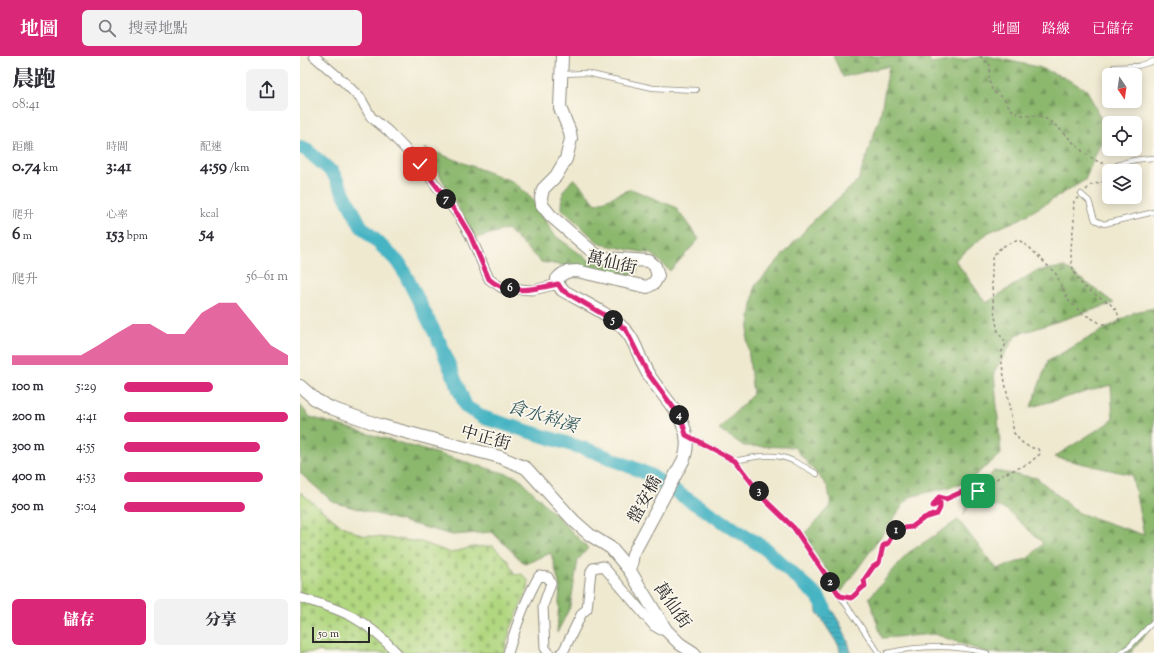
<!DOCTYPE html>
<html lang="zh-TW">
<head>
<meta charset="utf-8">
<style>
  body { margin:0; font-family:"Sorts Mill Goudy","Noto Serif TC",serif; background:#f2f2f3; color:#2b2b33; height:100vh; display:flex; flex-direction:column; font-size:15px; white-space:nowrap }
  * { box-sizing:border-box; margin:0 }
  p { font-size:13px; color:#7c7c81 }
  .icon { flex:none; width:22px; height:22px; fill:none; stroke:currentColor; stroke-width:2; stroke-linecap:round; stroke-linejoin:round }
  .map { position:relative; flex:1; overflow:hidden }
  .drawer { display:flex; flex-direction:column; background:#fff; width:300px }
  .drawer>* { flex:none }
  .needle { width:26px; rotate:167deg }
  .buttons { position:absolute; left:802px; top:12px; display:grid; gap:8px }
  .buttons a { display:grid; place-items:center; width:40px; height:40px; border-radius:6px; background:#fff; box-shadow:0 2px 10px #0003; font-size:20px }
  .scale { position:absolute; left:12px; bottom:10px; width:58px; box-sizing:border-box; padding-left:4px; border:2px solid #2b2b2b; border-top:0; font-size:11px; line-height:14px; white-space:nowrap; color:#2b2b2b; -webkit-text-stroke:3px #fbf7ec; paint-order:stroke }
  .pin { position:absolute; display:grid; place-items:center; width:34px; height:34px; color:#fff; margin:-17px; border-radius:8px; box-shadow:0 2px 6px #0006 }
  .km { position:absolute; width:20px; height:20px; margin:-10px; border-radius:50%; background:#222; color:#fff; font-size:11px; line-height:20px; text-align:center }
  .round { display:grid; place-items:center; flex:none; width:42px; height:42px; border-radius:6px; background:#f2f2f3 }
  .overview { display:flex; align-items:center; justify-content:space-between; height:68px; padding:0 12px }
  h1 { font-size:22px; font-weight:800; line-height:30px }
  .figures { display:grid; grid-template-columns:repeat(3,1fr); gap:6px; height:68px; padding:4px 12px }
  .figures div { display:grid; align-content:center }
  .figures b { font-size:17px; font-weight:800 }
  .figures small { font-size:11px; font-weight:400 }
  .figures p { font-size:11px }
  .chart { height:112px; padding:8px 12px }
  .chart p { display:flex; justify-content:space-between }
  .chart svg { width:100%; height:72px; margin-top:4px; fill:#db2777; opacity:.7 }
  .primary-button { display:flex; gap:8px; margin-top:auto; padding:8px 12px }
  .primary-button a { flex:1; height:46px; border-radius:6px; background:#db2777; color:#fff; font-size:16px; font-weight:800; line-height:46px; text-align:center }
  .primary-button a+a { background:#f2f2f3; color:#2b2b33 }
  ul { padding:0 12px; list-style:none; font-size:13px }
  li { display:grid; grid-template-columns:64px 48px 1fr; align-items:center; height:30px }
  li i { height:10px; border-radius:5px; background:#db2777 }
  header { display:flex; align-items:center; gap:24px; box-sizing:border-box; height:56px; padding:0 20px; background:#db2777; color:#fff }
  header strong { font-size:19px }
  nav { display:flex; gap:22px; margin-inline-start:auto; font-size:14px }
  .search { width:280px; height:36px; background:#f2f2f3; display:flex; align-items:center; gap:10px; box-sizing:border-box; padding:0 14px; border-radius:6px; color:#7c7c81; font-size:15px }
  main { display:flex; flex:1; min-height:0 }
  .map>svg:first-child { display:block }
</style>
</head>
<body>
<header>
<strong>地圖</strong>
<div class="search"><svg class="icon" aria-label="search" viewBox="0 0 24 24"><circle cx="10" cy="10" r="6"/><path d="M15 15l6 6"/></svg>搜尋地點</div>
<nav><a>地圖</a><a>路線</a><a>已儲存</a></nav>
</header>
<main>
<section class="drawer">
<div class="overview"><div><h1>晨跑</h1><p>08:41</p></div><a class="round"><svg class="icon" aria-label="share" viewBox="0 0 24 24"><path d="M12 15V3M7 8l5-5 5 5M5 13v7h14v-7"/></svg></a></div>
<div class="figures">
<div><p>距離</p><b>0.74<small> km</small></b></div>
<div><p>時間</p><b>3:41</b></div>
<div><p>配速</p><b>4:59<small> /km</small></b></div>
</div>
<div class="figures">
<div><p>爬升</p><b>6<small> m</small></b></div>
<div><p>心率</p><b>153<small> bpm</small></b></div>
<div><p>kcal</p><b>54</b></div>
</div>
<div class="chart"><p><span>爬升</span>56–61 m</p>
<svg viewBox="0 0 160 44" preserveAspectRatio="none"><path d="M0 44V38L10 38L20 38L30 38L40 38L50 32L60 25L70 19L80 19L90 25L100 25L110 12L120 6L130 6L140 19L150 32L160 38V44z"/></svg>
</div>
<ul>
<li><b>100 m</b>5:29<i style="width:54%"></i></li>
<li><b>200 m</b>4:41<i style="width:100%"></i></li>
<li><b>300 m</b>4:55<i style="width:83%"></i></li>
<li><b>400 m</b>4:53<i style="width:85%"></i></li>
<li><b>500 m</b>5:04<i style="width:74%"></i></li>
</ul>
<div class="primary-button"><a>儲存</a><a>分享</a></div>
</section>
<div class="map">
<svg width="854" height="597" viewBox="0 0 854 597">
  <defs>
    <pattern id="forest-firs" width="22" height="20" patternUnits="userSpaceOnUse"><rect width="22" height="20" fill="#8cb86e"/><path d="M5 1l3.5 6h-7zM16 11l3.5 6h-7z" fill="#73965b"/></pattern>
    <pattern id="cemetery-stones" width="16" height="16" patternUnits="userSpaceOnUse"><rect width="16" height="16" fill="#b1d780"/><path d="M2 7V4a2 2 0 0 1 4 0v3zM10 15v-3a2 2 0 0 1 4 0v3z" fill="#98b96f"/></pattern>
    <pattern id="water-rules" width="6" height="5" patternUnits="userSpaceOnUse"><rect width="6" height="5" fill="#47b4c3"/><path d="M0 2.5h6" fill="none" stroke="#3b939f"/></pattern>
  </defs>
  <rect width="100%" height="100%" fill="#fbf7ec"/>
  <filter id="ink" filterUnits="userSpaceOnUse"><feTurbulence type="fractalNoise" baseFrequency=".025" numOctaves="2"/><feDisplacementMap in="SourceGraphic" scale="8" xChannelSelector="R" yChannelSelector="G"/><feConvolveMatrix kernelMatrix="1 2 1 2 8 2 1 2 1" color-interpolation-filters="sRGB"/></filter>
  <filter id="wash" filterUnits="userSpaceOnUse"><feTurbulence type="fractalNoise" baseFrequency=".012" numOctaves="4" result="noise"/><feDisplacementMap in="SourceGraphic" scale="16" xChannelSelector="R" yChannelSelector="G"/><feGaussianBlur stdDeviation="0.9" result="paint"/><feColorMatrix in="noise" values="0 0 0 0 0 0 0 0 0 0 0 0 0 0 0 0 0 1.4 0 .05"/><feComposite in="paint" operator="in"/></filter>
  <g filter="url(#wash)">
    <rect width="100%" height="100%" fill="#efe9d0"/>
    <g fill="url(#forest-firs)" stroke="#5c724c">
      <path d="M533,0H629L630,8L687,0L738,11L763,21L787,34L806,74L785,124L720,163L689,176L655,204L686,247L736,215L765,211L814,247L716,279L694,316L701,398L666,427L609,441L541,536L503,479L531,450L528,431L494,391L444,390L419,373L453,338L447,282L455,230L517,161L558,125L580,61L589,10L543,21Z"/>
      <path d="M124,92L214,126L233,144L254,179L290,205L338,214L331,219L241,206L207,173L176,182Z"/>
      <path d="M274,122L296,148L331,133L375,151L399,183L370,215L352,198L300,188L262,153L263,135Z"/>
      <path d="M854,252V567L831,597H687L635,578L582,582L569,542L608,497L658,464L697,513L729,502L743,487L707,454L674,443L664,458L669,440L694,415L737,422L779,457L844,479L832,419L754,401L813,364L811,329L731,351L748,305L835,256Z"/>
      <path d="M0,349L10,361L218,421L288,492L278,504L270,551L257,577L260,531L251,497L225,508L192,476L152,479L33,446L0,417Z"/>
    </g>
    <path fill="url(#cemetery-stones)" stroke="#6e8156" d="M0,436L40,469L61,479L121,486L151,497L172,491L193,490L208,505L215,519L222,518L229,525L228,533L210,574L204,597H23L22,595L0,597Z"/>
    <path fill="url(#water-rules)" stroke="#397077" d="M520,537C533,555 547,575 551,597H540L539,590L517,556L515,538Z"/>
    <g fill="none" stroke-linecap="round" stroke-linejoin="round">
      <path stroke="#47b4c3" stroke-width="14" d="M0,91L8,95L33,117L61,170L100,208L140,287L166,351L185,362L295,396L348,418L463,491L518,541L525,553"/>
    </g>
  </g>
  <g filter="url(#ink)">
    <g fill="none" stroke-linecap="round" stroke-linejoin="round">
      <g stroke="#8d8a7e" stroke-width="6">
        <g id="lane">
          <path d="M814,11L838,10L854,5"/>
          <path d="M263,18L286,17L353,32L396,34"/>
          <path d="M808,114C823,105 836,103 854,102"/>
          <path d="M781,138L789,145L795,164L804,168L854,156"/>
          <path d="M388,380L435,405L465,444L494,472L579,597"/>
          <path d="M435,405C475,396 482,397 517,418"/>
          <path d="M587,597C621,589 654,589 687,597"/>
          <path d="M820,597L830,590L854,565"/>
        </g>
      </g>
      <g stroke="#8d8a7e" stroke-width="11">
        <g id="street">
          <path d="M14,0L44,26L61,43L71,61L88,75L120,108L158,159L170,179L189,223L202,232L233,234L258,228"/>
          <path d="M0,542C45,554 65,563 97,597"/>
          <path d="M208,597C216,570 225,544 239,520L248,521L251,527L243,550L245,592L249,597"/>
          <path d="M261,597L264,594L282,557L287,553L291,515L293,512L303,510L354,570L361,574H366"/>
        </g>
      </g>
      <g stroke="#8d8a7e" stroke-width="14">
        <g id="secondary">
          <path d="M262,0L260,52L270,76L271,83L266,103L256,120L243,133L241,142L242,149L251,160L295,198L304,202L349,205L355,210L358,220L354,227L347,231L277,215C268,215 263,216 257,223L258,228L262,234C282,246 307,256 324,273C335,283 339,302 347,316C363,344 397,367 384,403L333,498L330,515"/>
          <path d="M0,330L16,344L31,352L79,369L200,401L226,412L274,465L290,479L311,492L330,515L366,574L380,588L394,597"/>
        </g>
      </g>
      <g stroke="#8d8a7e" stroke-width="1.5" stroke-dasharray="3 3" stroke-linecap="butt">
        <path d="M680,0L690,9L689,23L692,34C695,37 698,39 702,41C708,46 710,57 722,59C732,61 737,57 748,64C770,78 781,102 806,108"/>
        <path d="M786,134L791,129L803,126L805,120"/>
        <path d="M548,541L551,542C557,538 559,533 565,530L564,523L573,511L579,507L583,490L588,487L596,473L612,471L624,462L637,458L640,452V447L633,450L639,441L646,443L664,435H678L704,418L728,408L740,398L738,393C726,391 721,387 714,377L702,309L701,297L706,288C704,283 699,279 698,275C694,261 688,208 695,198C701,189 710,187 719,184L730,192L756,218L768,244L782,257L802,268L813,269L819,265C820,245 791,241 780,226C766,209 772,185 774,166C774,158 773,151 774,144L778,142"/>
      </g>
      <use href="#lane" stroke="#fff" stroke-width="4.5"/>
      <use href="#street" stroke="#fff" stroke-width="9"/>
      <use href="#secondary" stroke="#fff" stroke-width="12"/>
    </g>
  </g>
  <g fill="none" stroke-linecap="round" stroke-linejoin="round" filter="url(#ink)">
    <g stroke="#fff" stroke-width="8">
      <path id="route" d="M120,108L158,159L170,179L189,223C207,240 236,233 258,228L262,234L316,266L326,274L347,316L381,362L386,379L435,405L465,444L494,472L540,540L551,542C557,538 559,533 565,530L564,524L573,511L579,507L583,490L588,487L596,473L612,471L624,462L637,458L640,452V447L633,450L639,441L646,443L664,435H678"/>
    </g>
    <use href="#route" stroke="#db2777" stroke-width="5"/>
  </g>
  <g text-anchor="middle" stroke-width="3.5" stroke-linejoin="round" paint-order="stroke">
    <g font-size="17" fill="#2b2b2b" stroke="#fbf7ec">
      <text transform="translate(312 206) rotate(13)" y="6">萬仙街</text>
      <text transform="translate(186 381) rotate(16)" y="6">中正街</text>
      <text transform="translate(344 443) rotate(-61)" y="6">盤安橋</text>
      <text transform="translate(373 549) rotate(55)" y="6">萬仙街</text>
    </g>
    <g font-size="18" font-style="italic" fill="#355b60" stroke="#fbf7ec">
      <text transform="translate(243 360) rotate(17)" y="6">食水嵙溪</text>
    </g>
  </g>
</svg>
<div class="buttons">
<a><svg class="needle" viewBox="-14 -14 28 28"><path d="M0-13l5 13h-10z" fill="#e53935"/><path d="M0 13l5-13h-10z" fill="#7c7c81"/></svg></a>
<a><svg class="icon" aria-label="locate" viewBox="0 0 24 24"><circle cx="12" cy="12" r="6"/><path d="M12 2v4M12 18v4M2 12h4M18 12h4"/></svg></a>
<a><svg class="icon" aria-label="layers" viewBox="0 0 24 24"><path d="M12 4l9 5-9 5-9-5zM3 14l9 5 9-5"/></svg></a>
</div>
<div class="scale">50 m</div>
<div class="pin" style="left:678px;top:435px;background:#1e9e55"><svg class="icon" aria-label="arrive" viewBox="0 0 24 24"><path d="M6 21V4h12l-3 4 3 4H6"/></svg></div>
<div class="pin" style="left:120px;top:108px;background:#d93025"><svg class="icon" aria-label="check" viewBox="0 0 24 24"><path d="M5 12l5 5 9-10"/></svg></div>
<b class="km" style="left:596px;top:474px">1</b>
<b class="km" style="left:530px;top:526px">2</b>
<b class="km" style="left:459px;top:435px">3</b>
<b class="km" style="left:379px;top:359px">4</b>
<b class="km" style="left:313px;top:264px">5</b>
<b class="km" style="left:210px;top:232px">6</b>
<b class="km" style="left:146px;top:143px">7</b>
</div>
</main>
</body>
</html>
